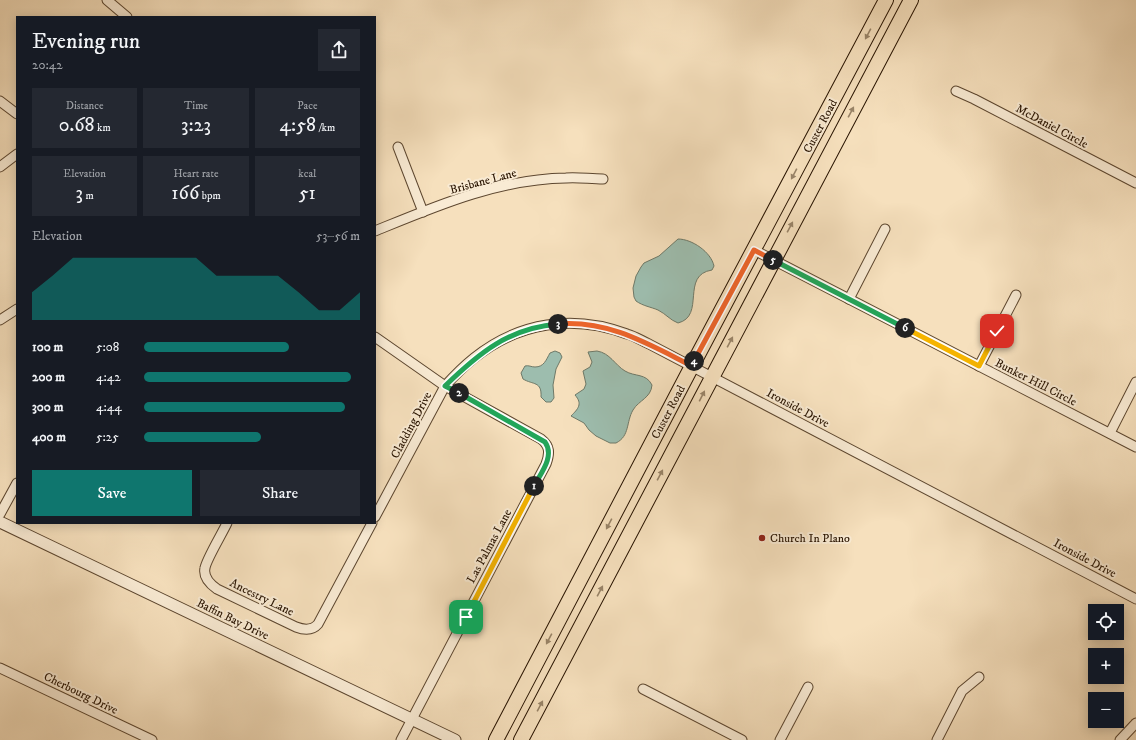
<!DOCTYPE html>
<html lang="en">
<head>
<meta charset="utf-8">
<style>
  body { margin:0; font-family:"IM FELL DW Pica",serif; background:#242831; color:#f1f3f6; height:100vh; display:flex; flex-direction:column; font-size:15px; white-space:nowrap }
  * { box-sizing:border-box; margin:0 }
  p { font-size:13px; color:#9ea1a6 }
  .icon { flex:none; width:22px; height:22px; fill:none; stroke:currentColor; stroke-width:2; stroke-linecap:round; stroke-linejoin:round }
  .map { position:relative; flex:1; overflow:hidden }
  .sheet { position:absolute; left:16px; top:16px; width:360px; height:508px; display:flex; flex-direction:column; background:#171b24; border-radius:0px; box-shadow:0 2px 10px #0003 }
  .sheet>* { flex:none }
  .buttons { position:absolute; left:1088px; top:604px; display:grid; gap:8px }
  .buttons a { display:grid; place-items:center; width:36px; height:36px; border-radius:0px; background:#171b24; box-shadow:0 2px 10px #0003; font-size:20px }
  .pin { position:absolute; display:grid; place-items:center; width:34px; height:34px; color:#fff; margin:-17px; border-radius:8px; box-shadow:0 2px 6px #0006 }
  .km { position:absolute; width:20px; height:20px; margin:-10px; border-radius:50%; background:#222; color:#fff; font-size:11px; line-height:20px; text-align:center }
  .round { display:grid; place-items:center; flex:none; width:42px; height:42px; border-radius:0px; background:#242831 }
  .headline { display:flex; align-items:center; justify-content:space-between; height:68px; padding:0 16px }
  h1 { font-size:22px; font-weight:600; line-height:30px }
  .metrics { display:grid; grid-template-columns:repeat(3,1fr); gap:6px; height:68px; padding:4px 16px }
  .metrics div { display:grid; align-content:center; border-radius:0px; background:#242831; text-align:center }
  .metrics b { font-size:20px; font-weight:600 }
  .metrics small { font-size:11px; font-weight:400 }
  .metrics p { font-size:11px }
  .chart { height:112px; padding:8px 16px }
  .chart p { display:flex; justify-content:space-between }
  .chart svg { width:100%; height:72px; margin-top:4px; fill:#0f766e; opacity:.7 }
  .cta { display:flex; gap:8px; margin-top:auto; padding:8px 16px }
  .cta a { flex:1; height:46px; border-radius:0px; background:#0f766e; color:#fff; font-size:16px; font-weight:600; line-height:46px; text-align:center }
  .cta a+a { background:#242831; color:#f1f3f6 }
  ul { padding:0 16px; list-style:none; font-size:13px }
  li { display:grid; grid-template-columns:64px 48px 1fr; align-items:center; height:30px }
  li i { height:10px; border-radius:5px; background:#0f766e }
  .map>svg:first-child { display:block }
</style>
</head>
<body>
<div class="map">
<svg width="1136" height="740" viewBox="0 0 1136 740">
  <rect width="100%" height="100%" fill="#f6e0bd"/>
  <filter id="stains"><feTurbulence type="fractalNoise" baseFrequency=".005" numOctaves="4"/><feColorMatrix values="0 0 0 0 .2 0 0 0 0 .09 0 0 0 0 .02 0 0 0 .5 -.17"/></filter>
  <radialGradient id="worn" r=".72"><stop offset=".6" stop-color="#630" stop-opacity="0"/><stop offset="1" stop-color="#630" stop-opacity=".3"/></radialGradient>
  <g fill="#9dbdae" stroke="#6e7968">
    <path d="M678,239C692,239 711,252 714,266L712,270C680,275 706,316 678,323C670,320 666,314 658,310C651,307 643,306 636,301L634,297L633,288L636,276L641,267L644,263L659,256Z"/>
    <path d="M555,351L560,353L562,357L556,369L553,385L554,398L551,402H546L541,397C542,381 533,385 523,379L521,373L525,366C529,365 531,367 535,367C544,367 546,360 550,353Z"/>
    <path d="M597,351C610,353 615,365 625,371C635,377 646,373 652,385C651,398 639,400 633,410C626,422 630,436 616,443H610L596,436L589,430L584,423L571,416C578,409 583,404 575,395L584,389L586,384L583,371L590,367L592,362L588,352Z"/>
  </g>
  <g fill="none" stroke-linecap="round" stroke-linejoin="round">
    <g stroke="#5c462f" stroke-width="11">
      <g id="minor">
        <path d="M107,0L127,17"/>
        <path d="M956,91L974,99L1136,183"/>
        <path d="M0,101L17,114"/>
        <path d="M398,147L423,212"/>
        <path d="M0,167L17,154"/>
        <path d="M375,231C436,206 498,179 566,178C578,177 590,179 603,179"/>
        <path d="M754,250L1136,447"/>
        <path d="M849,299L885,229"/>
        <path d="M0,320L17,309"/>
        <path d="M375,337L445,386L541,439C550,446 550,453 546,464L401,740"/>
        <path d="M979,366L1016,295"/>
        <path d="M1110,433L1136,382"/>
        <path d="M0,514L17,483"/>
        <path d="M375,517L445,386C454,376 464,366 474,358C519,322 573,314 627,334C635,336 642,341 649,344L1136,599"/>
        <path d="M227,523C223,532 206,560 205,568C203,577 210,584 217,589L296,627C304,630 312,631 318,624L372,523"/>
        <path d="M0,668L152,740"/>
        <path d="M643,689L742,740"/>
        <path d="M780,740L808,687"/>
        <path d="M937,740L962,691L979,677"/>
        <path d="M1120,740L1136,723"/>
      </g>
    </g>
    <g stroke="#5c462f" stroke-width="13">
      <path id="tertiary" d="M0,522L455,740"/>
    </g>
    <g stroke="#281300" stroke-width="16">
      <g id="primary">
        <path d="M496,740L692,366L886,0"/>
        <path d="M521,740L911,0"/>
      </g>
    </g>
    <use href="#minor" stroke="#f9ebd4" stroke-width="9"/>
    <use href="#tertiary" stroke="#f9ebd4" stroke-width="11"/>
    <use href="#primary" stroke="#f6e0bd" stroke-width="14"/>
  </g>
  <defs><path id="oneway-solid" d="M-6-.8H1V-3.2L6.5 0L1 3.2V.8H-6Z"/></defs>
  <g fill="#998468">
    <use href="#oneway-solid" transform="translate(868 34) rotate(118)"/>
    <use href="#oneway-solid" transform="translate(851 112) rotate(-62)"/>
    <use href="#oneway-solid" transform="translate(794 174) rotate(118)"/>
    <use href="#oneway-solid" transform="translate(790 227) rotate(-62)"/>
    <use href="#oneway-solid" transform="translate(730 342) rotate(-62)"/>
    <use href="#oneway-solid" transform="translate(702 396) rotate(-63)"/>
    <use href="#oneway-solid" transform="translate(660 475) rotate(-62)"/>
    <use href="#oneway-solid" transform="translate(609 524) rotate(118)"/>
    <use href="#oneway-solid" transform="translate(600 591) rotate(-62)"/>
    <use href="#oneway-solid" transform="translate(549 639) rotate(118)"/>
    <use href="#oneway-solid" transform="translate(540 706) rotate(-62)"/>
  </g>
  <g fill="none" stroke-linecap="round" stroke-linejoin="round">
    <g stroke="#fff" stroke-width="8">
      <path id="split-1" d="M466,617L534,486"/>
    </g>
    <g stroke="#fff" stroke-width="8">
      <path id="split-2" d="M459,393L545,442C555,456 541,473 534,486"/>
    </g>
    <g stroke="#fff" stroke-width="8">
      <path id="split-3" d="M459,393L445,386C479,353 509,328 558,324"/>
    </g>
    <g stroke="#fff" stroke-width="8">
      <path id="split-4" d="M558,324C609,320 648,344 692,366L694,361"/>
    </g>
    <g stroke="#fff" stroke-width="8">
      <path id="split-5" d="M694,361L754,250L773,260"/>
    </g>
    <g stroke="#fff" stroke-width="8">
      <path id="split-6" d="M773,260L905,328"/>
    </g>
    <g stroke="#fff" stroke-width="8">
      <path id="split-7" d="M905,328L979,366L997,331"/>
    </g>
    <use href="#split-1" stroke="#f5b400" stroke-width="5"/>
    <use href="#split-2" stroke="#22a559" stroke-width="5"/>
    <use href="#split-3" stroke="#22a559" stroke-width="5"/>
    <use href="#split-4" stroke="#f0652b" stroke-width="5"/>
    <use href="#split-5" stroke="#f0652b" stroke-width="5"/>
    <use href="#split-6" stroke="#22a559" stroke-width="5"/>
    <use href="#split-7" stroke="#f5b400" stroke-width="5"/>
  </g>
  <circle fill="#8f2418" stroke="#f9ebd4" stroke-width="1.5" cx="762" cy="538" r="4"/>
  <g text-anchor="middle" stroke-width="4" stroke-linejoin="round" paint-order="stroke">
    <g font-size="12" fill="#281300" stroke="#f9ebd4">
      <text transform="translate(820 126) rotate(-62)" y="4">Custer Road</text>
      <text transform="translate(1052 126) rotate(28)" y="4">McDaniel Circle</text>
      <text transform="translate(483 181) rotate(-15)" y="4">Brisbane Lane</text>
      <text transform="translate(1036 382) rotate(27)" y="4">Bunker Hill Circle</text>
      <text transform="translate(798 408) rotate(28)" y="4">Ironside Drive</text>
      <text transform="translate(668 412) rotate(-62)" y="4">Custer Road</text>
      <text transform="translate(411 425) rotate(-62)" y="4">Cladding Drive</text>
      <text transform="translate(489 546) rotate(-62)" y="4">Las Palmas Lane</text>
      <text transform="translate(1085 558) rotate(28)" y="4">Ironside Drive</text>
      <text transform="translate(262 597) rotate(26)" y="4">Ancestry Lane</text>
      <text transform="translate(233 619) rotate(26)" y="4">Baffin Bay Drive</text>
      <text transform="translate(81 693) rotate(26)" y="4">Cherbourg Drive</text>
    </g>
    <g font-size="12" fill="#281300" stroke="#f9ebd4" text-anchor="start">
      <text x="770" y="542">Church In Plano</text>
    </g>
  </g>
  <rect width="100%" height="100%" filter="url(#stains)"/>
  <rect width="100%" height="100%" fill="url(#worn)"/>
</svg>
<div class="buttons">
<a><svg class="icon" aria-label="locate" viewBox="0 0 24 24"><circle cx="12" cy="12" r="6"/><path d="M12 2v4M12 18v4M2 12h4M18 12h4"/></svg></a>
<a>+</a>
<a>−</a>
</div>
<div class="pin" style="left:466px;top:617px;background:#1e9e55"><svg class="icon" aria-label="arrive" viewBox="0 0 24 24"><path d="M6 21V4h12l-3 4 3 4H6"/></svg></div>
<div class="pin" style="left:997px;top:331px;background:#d93025"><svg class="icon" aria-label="check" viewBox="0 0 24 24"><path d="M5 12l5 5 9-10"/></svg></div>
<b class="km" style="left:534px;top:486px">1</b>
<b class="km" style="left:459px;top:393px">2</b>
<b class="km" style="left:558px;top:324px">3</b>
<b class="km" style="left:694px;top:361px">4</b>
<b class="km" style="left:773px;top:260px">5</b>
<b class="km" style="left:905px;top:328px">6</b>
<section class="sheet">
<div class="headline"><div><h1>Evening run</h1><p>20:42</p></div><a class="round"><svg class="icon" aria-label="share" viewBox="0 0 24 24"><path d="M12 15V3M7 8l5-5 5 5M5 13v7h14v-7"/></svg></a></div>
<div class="metrics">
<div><p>Distance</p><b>0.68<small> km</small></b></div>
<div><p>Time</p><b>3:23</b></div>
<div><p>Pace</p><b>4:58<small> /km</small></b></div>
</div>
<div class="metrics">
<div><p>Elevation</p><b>3<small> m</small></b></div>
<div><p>Heart rate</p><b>166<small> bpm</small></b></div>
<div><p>kcal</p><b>51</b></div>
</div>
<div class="chart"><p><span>Elevation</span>53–56 m</p>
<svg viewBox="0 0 160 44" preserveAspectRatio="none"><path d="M0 44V27L10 17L20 6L30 6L40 6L50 6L60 6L70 6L80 6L90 17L100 17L110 17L120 17L130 27L140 38L150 38L160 27V44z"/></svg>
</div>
<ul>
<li><b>100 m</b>5:08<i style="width:67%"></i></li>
<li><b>200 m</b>4:42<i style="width:96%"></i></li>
<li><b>300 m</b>4:44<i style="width:93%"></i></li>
<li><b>400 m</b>5:25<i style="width:54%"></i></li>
</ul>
<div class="cta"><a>Save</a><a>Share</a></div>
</section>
</div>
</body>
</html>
